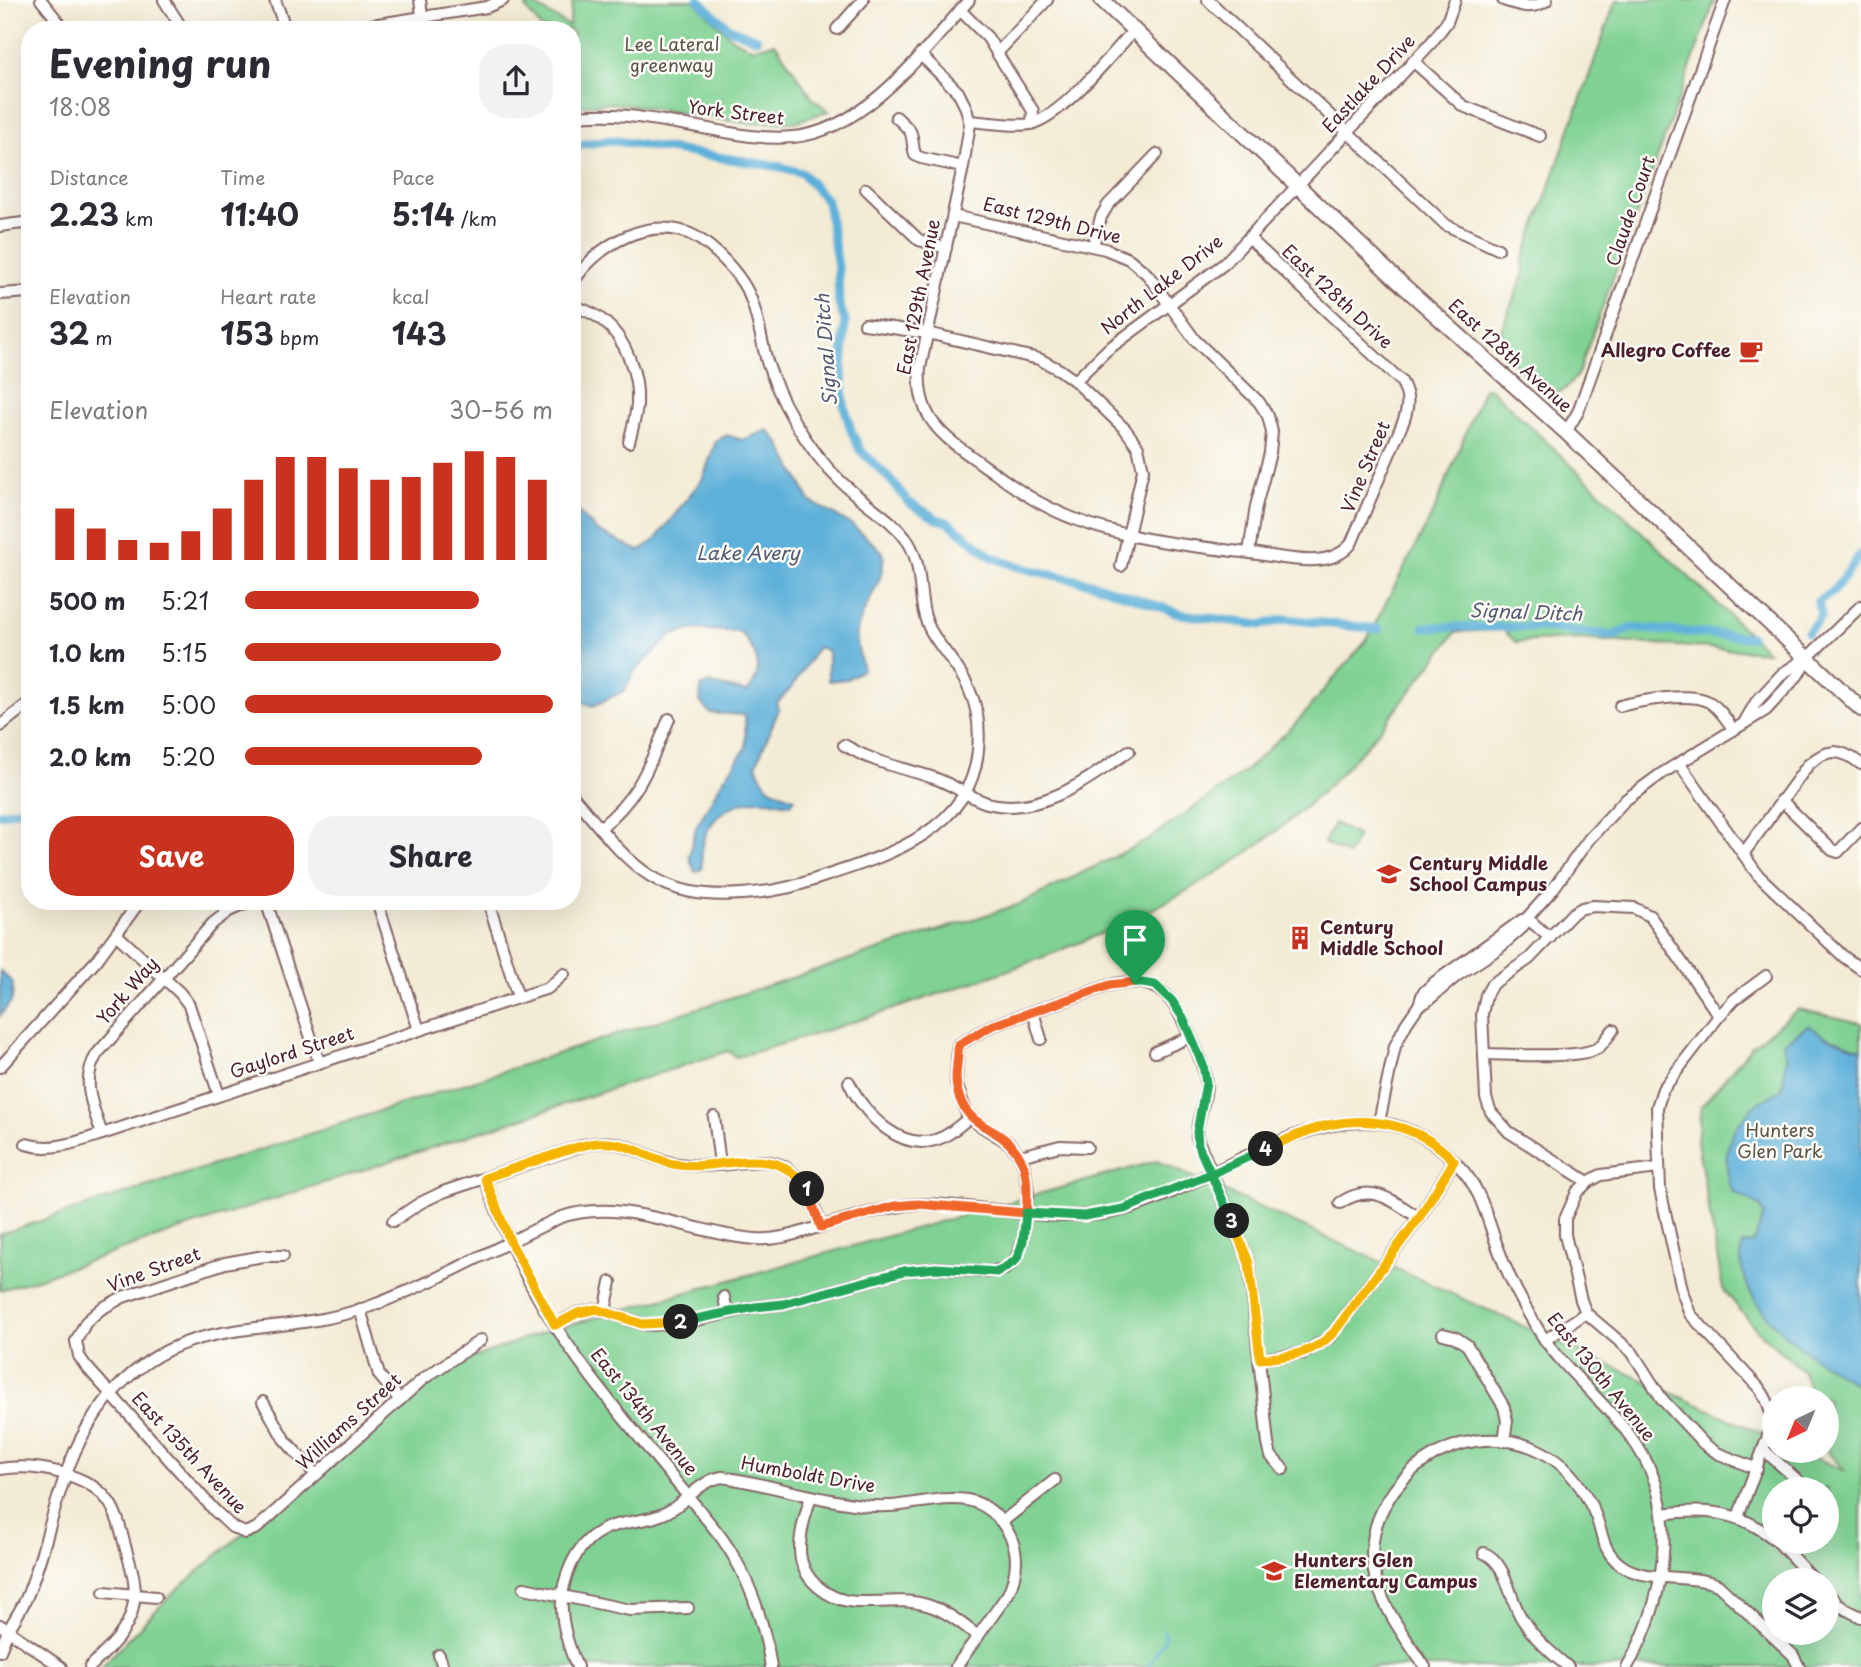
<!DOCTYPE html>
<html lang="en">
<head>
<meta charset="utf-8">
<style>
  body { margin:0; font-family:"Playpen Sans",sans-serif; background:#f2f2f3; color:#2b2b33; height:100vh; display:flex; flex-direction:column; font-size:26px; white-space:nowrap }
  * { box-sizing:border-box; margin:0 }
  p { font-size:23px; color:#7c7c81 }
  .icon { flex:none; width:38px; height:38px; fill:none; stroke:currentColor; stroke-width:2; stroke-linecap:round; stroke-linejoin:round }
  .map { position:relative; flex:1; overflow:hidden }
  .drawer { position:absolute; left:21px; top:21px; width:560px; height:889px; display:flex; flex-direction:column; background:#fff; border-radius:28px; box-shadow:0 7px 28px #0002 }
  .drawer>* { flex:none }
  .needle { width:46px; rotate:223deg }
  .tools { position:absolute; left:1762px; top:1386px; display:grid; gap:14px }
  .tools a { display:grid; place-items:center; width:77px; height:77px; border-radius:50%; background:#fff; box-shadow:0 7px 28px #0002; font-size:35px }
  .pin { position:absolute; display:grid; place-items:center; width:60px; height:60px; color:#fff; margin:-72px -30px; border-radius:50% 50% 50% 0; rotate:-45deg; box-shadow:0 0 7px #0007 }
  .pin .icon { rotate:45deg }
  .km { position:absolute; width:35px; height:35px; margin:-18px; border-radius:50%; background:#222; color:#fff; font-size:19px; line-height:35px; text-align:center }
  .round { display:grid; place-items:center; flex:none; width:74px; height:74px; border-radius:28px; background:#f2f2f3 }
  .summary { display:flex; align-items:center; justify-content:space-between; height:119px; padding:0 28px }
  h1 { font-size:38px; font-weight:700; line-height:52px }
  .figures { display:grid; grid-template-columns:repeat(3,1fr); gap:10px; height:119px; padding:7px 28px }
  .figures div { display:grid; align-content:center }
  .figures b { font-size:30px; font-weight:700 }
  .figures small { font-size:19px; font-weight:400 }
  .figures p { font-size:19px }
  .chart { height:196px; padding:14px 28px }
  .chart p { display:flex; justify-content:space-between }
  .chart svg { width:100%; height:126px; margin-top:7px; stroke:#c8321e; stroke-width:6 }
  .button { display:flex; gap:14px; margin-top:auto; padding:14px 28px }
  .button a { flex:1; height:80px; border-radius:28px; background:#c8321e; color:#fff; font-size:28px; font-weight:700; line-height:80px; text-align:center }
  .button a+a { background:#f2f2f3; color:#2b2b33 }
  ul { padding:0 28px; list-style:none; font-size:23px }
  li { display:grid; grid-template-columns:112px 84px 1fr; align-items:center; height:52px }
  li i { height:18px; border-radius:9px; background:#c8321e }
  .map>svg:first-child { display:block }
</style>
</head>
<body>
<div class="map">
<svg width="1861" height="1667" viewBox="0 0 1861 1667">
  <rect width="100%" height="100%" fill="#fdfcf7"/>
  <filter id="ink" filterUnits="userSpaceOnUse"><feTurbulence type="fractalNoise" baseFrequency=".0143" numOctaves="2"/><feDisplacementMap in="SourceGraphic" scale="14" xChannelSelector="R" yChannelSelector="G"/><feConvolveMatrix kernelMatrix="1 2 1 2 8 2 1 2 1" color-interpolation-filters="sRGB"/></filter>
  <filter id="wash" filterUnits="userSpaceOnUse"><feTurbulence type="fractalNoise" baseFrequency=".00686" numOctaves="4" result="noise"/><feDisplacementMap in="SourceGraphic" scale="28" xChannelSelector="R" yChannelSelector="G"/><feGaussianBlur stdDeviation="1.57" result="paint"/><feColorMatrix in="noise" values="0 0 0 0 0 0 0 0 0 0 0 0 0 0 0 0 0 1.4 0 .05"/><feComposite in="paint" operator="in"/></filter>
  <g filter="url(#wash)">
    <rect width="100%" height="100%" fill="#f3ebd4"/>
    <g fill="#7fd293" stroke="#64785f" stroke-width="2" fill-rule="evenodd">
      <path d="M573,0H693L734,40L753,48L775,43L813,99L829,111L795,122L745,123L631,105L606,103L572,107V30H543L526,8L531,3L569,26Z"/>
      <path d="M1616,0H1715L1578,374C1568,387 1562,396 1545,392L1502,352L1498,345V338L1524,272L1523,261Z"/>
      <path d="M1484,388L1491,389L1768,652L1575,639L1516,642L1503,630L1456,632C1410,691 1368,751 1312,801C1200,903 1064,953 923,999C861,1020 799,1040 736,1057L728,1051L182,1229L31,1281L0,1290V1234L1020,904L1148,840L1244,772L1296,723L1366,641L1434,511Z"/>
      <path d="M1334,823L1358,836L1348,855L1324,843Z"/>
      <path d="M1798,1009L1861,1023V1667H101L172,1594L422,1380L462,1362L537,1334L1157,1161L1774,1439V1451H1800L1845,1471L1827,1451V1398H1813L1802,1370L1756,1329L1723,1289L1697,1141L1701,1107L1752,1046ZM1774,1489H1827V1542H1774ZM1774,1580H1827V1633H1774Z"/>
    </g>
    <g fill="#5db0d9" stroke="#546882" stroke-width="2">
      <path d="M768,430L779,442L810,501L851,524L883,552C887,581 863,602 857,631C855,643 860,657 863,669L847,679L828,681V651L818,647L792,687L776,704L779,709L756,765C766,790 771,790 795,798L791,804C781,803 768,799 758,800C718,804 698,830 702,869L695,872L689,857L696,827L723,780L746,748L745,715L710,713L700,702L701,687L709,683L747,692C766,671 757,651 740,632L695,629L672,635L634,672L624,691L593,706L582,702L572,692V582C585,566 575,560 572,545C570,533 572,517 572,505L597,531L639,551L655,540L703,478L716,441L727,435L742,440Z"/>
      <path d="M0,971L13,983L12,1000L0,1016Z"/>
      <path d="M1808,1025L1825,1036L1861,1049V1387C1813,1359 1731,1309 1742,1244L1753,1243L1764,1215L1761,1207L1732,1191C1724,1164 1723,1141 1743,1119C1748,1113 1752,1107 1758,1103C1766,1098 1775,1094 1782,1089L1787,1057L1783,1043Z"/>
    </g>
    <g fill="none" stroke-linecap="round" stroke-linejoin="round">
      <path stroke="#5db0d9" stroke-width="2.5" d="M1148,1667L1165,1639L1164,1630"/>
      <g stroke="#5db0d9" stroke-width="9">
        <path d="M698,0L729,28L757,39"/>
        <path d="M572,146L610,140L781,167L802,173L827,201L838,267L839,304L845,321L842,370L844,405L851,430L860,450L890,479L908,502L937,519L948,522L992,557L1018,567L1094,584L1181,614L1261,625L1286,619L1379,629"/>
        <path d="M1424,627H1544L1614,636L1631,628L1750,637"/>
        <path d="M1808,632L1821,616L1818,601L1833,592L1861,554"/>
        <path d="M0,814L22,809L30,804"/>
      </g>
    </g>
  </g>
  <g filter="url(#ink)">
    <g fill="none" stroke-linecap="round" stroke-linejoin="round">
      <g stroke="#856666" stroke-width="14">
        <g id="minor">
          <path d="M41,0L65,30"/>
          <path d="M164,0L183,30"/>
          <path d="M275,0L286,30"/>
          <path d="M420,0L424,30"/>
          <path d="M1208,0L1446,225L1498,249"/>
          <path d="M1503,0C1519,5 1532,11 1547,0"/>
          <path d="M960,10L988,38L997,53L1033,111L1032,124"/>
          <path d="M837,29L863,0"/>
          <path d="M340,30L487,7L503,0"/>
          <path d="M997,53L1047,0"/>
          <path d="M920,54L958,92L966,108L970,124L963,167L920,368C916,420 944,437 982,464C1002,478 1022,494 1044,505C1105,538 1182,545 1250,553C1281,556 1328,572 1351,544L1404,420C1409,405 1409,395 1401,381L1249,238"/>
          <path d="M1413,61L1463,106L1540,136"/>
          <path d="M572,117C615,110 656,120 698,127C730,133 761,140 793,137C865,131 924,51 969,0"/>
          <path d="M896,117C918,137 909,131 915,155L921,158L963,167"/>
          <path d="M970,121C985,122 1017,127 1030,124C1062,117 1111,55 1134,30"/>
          <path d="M866,189L919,240L946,248"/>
          <path d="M953,216L1105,249L1129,259L1147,274L1195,340L1259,402L1268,416L1272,432L1270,453L1256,506L1249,552"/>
          <path d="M0,226L30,222"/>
          <path d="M1093,246L1101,217L1108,205L1157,154"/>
          <path d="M572,284C596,244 652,213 696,237C716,249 737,271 748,292C758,312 761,342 768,365C777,390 789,415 805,438C818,458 836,479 855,494C873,509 893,521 907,540C926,569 915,603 931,631C942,651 960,667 969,689C978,708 980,730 978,750C971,837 872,860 804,883C783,890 764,892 742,894C650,901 626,858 572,795"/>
          <path d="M0,294L30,292"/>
          <path d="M572,305C582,309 594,313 602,320C626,338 639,375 637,404C636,417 632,430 629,442"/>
          <path d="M865,324L927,333L1039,359L1060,370L1075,381L1125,429L1138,447L1143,470L1121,566"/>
          <path d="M1075,381L1107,350L1224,264L1431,43L1447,22L1455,0"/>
          <path d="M1566,432L1578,412L1725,0"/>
          <path d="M1620,706C1639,701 1689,692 1707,701C1718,706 1727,720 1733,729"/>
          <path d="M1745,721L1756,702L1783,673L1807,658L1861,606"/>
          <path d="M0,726L30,702"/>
          <path d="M844,745C876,764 901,767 934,778C952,784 969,797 987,803C1040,817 1088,779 1129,751"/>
          <path d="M1679,763L1758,875L1844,957L1861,969"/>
          <path d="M1781,800L1832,850L1838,852L1861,828"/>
          <path d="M600,828C641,795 649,765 669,719"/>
          <path d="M1743,854L1808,765C1827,748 1840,748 1861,764"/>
          <path d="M266,901L319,1062"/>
          <path d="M377,901L419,1030"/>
          <path d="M488,901L518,997"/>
          <path d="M1527,918L1550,938"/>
          <path d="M117,935L180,993L189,1005L219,1095"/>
          <path d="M1419,1005L1423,993L1435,982L1522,920"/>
          <path d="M1033,1012L1041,1039"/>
          <path d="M1155,1052L1190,1037"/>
          <path d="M1484,1054C1508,1054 1582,1060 1599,1047C1604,1043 1609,1035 1613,1030"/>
          <path d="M0,1067L96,961L140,901"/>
          <path d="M849,1082C864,1115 903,1156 943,1137C953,1132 961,1124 970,1117"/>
          <path d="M714,1117L720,1164"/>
          <path d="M1379,1122L1395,1046L1406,1024L1419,1005L1426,1002L1458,975L1498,949L1523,927L1527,918L1553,889L1589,839L1624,801L1661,774L1766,710L1798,675L1807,658"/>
          <path d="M102,1134C93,1107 80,1081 97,1054L213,923L229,911L252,901"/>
          <path d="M26,1144C52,1152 77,1142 102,1134L548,988L564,974"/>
          <path d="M1020,1156L1060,1146L1087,1147"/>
          <path d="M1659,1168L1601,1175L1588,1182L1577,1192L1565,1219V1235L1581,1300L1586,1313L1632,1352L1662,1399L1704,1444L1717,1453L1757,1469"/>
          <path d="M485,1178C503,1230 526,1281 556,1327C604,1401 666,1467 721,1537C749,1576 764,1620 771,1667"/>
          <path d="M1588,1182L1509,1132L1491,1112L1486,1098L1482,1014L1486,995L1492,984L1529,959L1573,913L1582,908L1593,906L1634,908L1650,916L1719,1016"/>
          <path d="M1340,1203C1371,1182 1392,1200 1419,1218"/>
          <path d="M393,1221L420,1203L443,1192L584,1145C628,1135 640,1159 678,1164C750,1175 790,1125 821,1227"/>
          <path d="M283,1256H264L225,1263L123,1297L101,1309L86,1322L76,1341L79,1356L85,1365L215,1511L232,1527L245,1533L257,1528L423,1379L481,1340"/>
          <path d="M724,1297L727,1313"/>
          <path d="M360,1309L379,1375L400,1400"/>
          <path d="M605,1311L611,1282"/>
          <path d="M555,1325L578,1313L597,1309L642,1324L654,1325L697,1320L755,1307L783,1304L904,1271L936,1268L989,1272L1005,1269L1015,1261L1023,1241L1028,1193L1025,1170L1020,1156L1009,1143L978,1124L966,1112L956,1083L958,1045L991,1026L1110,985C1160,973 1174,999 1192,1040C1198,1054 1206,1069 1206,1086C1205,1104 1196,1120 1197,1138L1249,1263L1268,1444L1271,1456L1283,1469"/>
          <path d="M1443,1334L1455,1337L1467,1345L1504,1407L1507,1421L1504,1441"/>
          <path d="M1545,1340L1586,1313"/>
          <path d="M1260,1359L1304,1353L1330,1337L1419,1218L1454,1161"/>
          <path d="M263,1402L284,1439L316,1475"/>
          <path d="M1763,1449L1807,1489"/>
          <path d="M0,1469C33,1463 89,1473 109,1502C119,1516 122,1537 127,1553C133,1572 138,1591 132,1611C126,1634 106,1651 90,1667"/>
          <path d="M811,1496C806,1513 800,1531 800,1549C800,1580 829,1601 857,1602C881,1603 904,1598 927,1605C947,1611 962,1624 978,1636"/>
          <path d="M1662,1514C1704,1508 1740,1511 1774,1539"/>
          <path d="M1738,1517L1771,1428C1772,1412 1769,1401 1759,1388L1690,1314L1683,1294L1660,1189L1657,1107L1663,1089L1719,1016L1735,999L1766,976"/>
          <path d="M1002,1522L1055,1480"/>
          <path d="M1778,1542L1814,1580"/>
          <path d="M1484,1553C1507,1562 1509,1599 1522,1619C1535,1639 1550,1652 1568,1667"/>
          <path d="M524,1588L630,1610L688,1608"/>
          <path d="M104,1592L156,1597"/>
          <path d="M1827,1594L1845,1609L1861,1617"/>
          <path d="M0,1625L61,1667"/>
          <path d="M0,1651C3,1644 5,1637 8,1631C15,1618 23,1607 28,1594C52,1534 59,1464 98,1411C174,1305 269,1343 371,1306C436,1282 497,1247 559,1218C623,1195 690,1234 755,1239C779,1241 800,1232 823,1226C854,1217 885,1207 917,1204C986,1203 1055,1227 1123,1210C1205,1188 1295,1112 1381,1123C1412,1127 1439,1144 1459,1166C1482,1190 1487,1219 1498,1248C1508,1276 1523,1305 1539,1331C1573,1385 1636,1421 1656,1485C1674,1545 1658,1614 1627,1667"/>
          <path d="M439,1655L443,1667"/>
          <path d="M577,1667C569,1648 563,1630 562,1610C560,1582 575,1544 601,1531C620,1520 643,1523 663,1514C685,1505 698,1481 722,1477C767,1484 810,1498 854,1504C872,1507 891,1507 908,1504C949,1498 984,1489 1008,1532C1020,1552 1017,1574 1008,1594L956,1667"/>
          <path d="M1425,1667C1391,1617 1350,1566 1386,1503C1425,1433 1525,1414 1577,1482C1585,1493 1592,1506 1597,1519C1603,1538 1604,1552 1621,1565C1645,1583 1690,1573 1718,1585L1793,1655L1799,1667"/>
        </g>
      </g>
      <g stroke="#856666" stroke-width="18">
        <path id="major" d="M1102,0L1396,279L1566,432L1861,709"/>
      </g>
      <use href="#minor" stroke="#fff" stroke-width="10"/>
      <use href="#major" stroke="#fff" stroke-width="14"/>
    </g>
  </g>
  <g fill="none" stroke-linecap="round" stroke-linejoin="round" filter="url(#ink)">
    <g stroke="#fff" stroke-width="14">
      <path id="split-1" d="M807,1189L821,1227L894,1206L918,1204L1026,1213C1029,1178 1028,1152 994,1132C978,1123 967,1117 960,1099C952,1080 959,1063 958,1045L991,1026L1110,985L1135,982"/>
    </g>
    <g stroke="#fff" stroke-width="14">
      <path id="split-2" d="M681,1322L642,1324L597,1309L578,1313L555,1325L510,1241L485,1178C509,1170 532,1162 556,1154C569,1150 583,1144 597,1143C627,1140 646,1158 673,1164C720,1174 774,1138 807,1189"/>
    </g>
    <g stroke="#fff" stroke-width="14">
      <path id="split-3" d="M681,1322L755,1307L783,1304L904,1271L936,1268L998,1272L1015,1261L1019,1254L1023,1241L1026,1213L1084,1216L1124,1209L1211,1174L1232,1221"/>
    </g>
    <g stroke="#fff" stroke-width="14">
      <path id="split-4" d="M1232,1221L1249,1263L1260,1359C1289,1356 1313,1355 1334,1332L1419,1218L1454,1161C1424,1128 1377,1116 1333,1124C1310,1128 1288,1139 1266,1149"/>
    </g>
    <g stroke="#fff" stroke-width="14">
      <path id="split-5" d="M1135,982L1155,985L1172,1001L1182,1016L1203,1065L1206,1083L1197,1132L1198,1145L1211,1174L1266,1149"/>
    </g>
    <use href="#split-1" stroke="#f0652b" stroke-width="9"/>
    <use href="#split-2" stroke="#f5b400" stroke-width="9"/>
    <use href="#split-3" stroke="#22a559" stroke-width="9"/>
    <use href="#split-4" stroke="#f5b400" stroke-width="9"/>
    <use href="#split-5" stroke="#22a559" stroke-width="9"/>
  </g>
  <defs>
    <g id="cafe-bare" transform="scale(1.89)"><path d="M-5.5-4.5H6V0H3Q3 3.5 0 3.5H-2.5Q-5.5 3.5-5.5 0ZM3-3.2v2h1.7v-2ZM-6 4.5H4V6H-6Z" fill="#c8321e" stroke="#fdfcf7" stroke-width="2.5" paint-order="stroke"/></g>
    <g id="school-bare" transform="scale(1.89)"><path d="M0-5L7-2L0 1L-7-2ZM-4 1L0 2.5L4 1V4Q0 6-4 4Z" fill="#c8321e" stroke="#fdfcf7" stroke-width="2.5" paint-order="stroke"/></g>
    <g id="building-bare" transform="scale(1.89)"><path d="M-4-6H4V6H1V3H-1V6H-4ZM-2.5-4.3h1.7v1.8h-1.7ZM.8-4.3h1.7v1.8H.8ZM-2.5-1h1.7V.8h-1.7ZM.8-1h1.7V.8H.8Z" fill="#c8321e" stroke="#fdfcf7" stroke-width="2.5" paint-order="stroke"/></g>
  </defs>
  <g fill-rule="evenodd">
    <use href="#cafe-bare" x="1751" y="351"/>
    <use href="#school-bare" x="1389" y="874"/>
    <use href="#building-bare" x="1300" y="938"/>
    <use href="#school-bare" x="1274" y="1571"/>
  </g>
  <g text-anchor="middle" stroke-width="5" stroke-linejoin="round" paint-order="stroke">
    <g font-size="18" fill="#5a554a" stroke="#fdfcf7">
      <text x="672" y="51">Lee Lateral<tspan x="672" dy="21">greenway</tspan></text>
      <text x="1780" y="1137">Hunters<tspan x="1780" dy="21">Glen Park</tspan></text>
    </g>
    <g font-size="18" fill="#4a1f2b" stroke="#fdfcf7">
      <text transform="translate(1369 84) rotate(-47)" y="6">Eastlake Drive</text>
      <text transform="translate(736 113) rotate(7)" y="6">York Street</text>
      <text transform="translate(1631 211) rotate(-71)" y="6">Claude Court</text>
      <text transform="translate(1052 221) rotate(14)" y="6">East 129th Drive</text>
      <text transform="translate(1162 285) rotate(-38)" y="6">North Lake Drive</text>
      <text transform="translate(919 297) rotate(-79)" y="6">East 129th Avenue</text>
      <text transform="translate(1337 297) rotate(43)" y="6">East 128th Drive</text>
      <text transform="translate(1510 356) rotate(42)" y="6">East 128th Avenue</text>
      <text transform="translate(1366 467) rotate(-67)" y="6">Vine Street</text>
      <text transform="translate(128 991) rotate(-49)" y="6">York Way</text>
      <text transform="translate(292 1053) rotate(-18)" y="6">Gaylord Street</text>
      <text transform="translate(154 1270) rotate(-20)" y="6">Vine Street</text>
      <text transform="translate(1601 1377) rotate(51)" y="6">East 130th Avenue</text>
      <text transform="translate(644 1412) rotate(51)" y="6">East 134th Avenue</text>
      <text transform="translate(349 1422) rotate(-42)" y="6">Williams Street</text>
      <text transform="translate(189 1453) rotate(47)" y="6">East 135th Avenue</text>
      <text transform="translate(808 1475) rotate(10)" y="6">Humboldt Drive</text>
    </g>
    <g font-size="18" font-weight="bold" fill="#4a1f2b" stroke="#fdfcf7" text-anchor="start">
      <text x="1731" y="357" text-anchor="end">Allegro Coffee</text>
      <text x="1409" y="870">Century Middle<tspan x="1409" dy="21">School Campus</tspan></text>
      <text x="1320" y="934">Century<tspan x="1320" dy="21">Middle School</tspan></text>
      <text x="1294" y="1567">Hunters Glen<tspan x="1294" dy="21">Elementary Campus</tspan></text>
    </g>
    <g font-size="19" font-style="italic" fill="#525971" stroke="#fdfcf7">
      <text transform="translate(826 350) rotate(-94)" y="7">Signal Ditch</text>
      <text x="748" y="560">Lake Avery</text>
      <text transform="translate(1526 612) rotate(2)" y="7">Signal Ditch</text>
    </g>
  </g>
</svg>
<div class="tools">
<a><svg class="needle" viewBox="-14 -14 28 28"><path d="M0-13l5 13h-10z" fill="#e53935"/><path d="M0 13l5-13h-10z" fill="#7c7c81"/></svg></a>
<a><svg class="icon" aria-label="locate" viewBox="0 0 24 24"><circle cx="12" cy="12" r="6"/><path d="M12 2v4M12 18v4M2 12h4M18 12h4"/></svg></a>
<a><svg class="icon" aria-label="layers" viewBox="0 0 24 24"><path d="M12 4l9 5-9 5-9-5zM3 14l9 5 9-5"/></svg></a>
</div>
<div class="pin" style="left:1135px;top:982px;background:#1e9e55"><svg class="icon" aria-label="arrive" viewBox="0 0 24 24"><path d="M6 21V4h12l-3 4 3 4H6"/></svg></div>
<b class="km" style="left:807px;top:1189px">1</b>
<b class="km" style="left:681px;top:1322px">2</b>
<b class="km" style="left:1232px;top:1221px">3</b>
<b class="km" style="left:1266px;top:1149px">4</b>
<section class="drawer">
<div class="summary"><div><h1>Evening run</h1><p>18:08</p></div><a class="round"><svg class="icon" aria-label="share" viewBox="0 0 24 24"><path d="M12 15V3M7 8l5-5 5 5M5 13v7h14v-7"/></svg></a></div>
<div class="figures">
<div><p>Distance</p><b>2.23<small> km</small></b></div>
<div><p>Time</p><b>11:40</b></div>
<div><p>Pace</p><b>5:14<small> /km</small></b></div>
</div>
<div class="figures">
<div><p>Elevation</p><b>32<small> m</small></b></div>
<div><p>Heart rate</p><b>153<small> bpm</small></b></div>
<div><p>kcal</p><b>143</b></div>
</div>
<div class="chart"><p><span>Elevation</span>30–56 m</p>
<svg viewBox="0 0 160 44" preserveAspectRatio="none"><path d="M5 44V26M15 44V33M25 44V37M35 44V38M45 44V34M55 44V26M65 44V16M75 44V8M85 44V8M95 44V12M105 44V16M115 44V15M125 44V10M135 44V6M145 44V8M155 44V16"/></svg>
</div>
<ul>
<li><b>500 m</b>5:21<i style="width:76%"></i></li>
<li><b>1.0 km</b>5:15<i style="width:83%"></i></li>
<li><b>1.5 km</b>5:00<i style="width:100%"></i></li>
<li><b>2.0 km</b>5:20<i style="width:77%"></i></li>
</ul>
<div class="button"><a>Save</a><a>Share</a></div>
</section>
</div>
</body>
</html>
